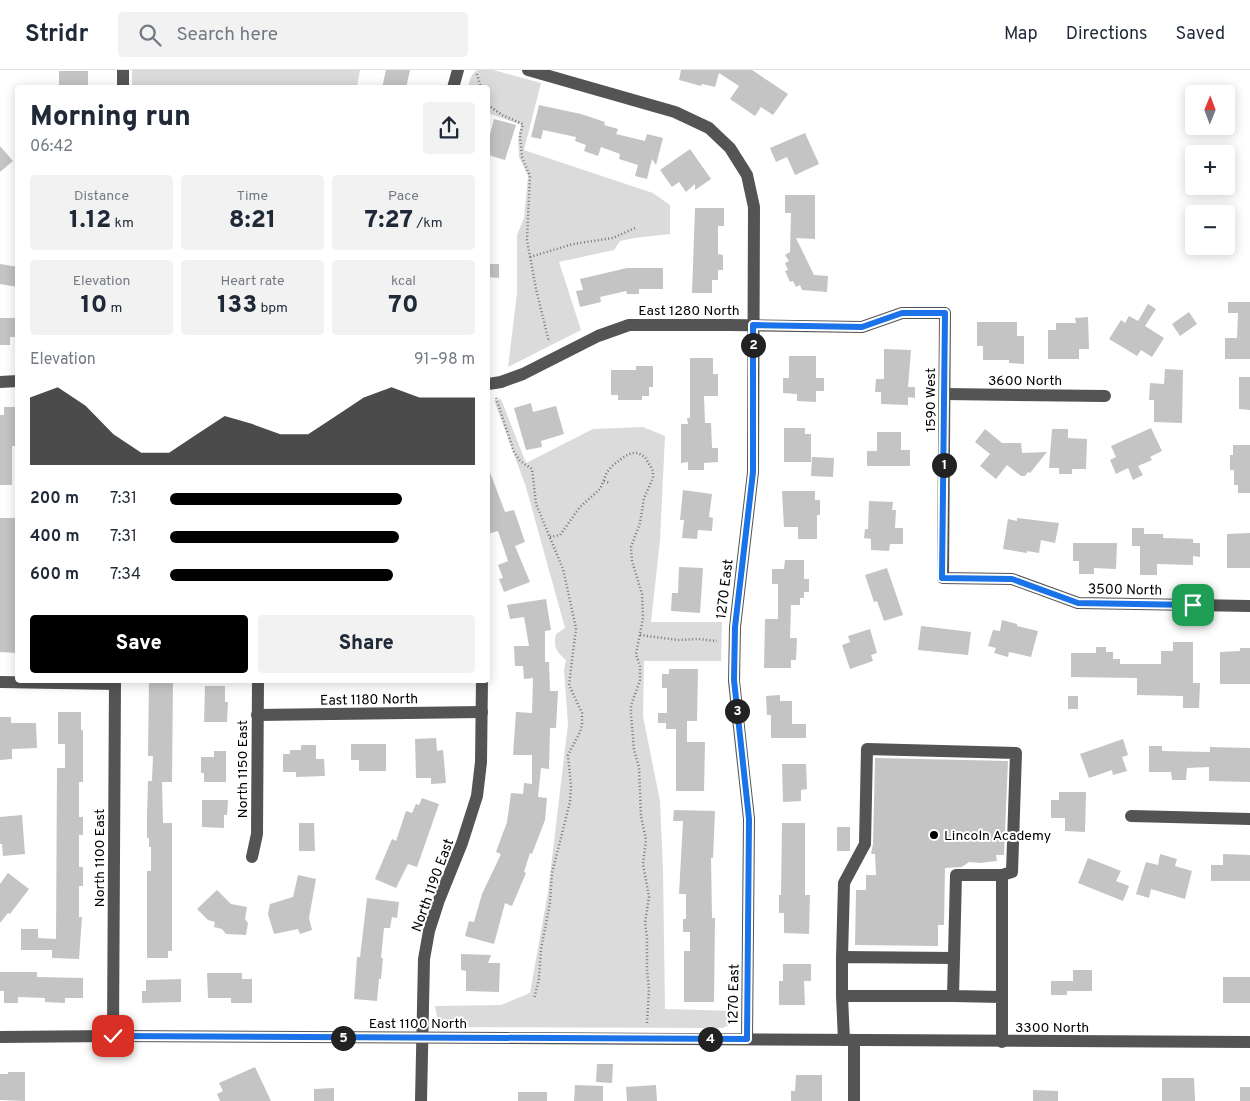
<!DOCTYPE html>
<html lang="en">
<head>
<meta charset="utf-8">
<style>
  body { margin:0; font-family:Overpass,sans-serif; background:#f2f2f3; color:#1f2937; height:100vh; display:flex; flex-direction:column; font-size:19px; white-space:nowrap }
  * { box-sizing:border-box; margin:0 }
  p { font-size:16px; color:#747a83 }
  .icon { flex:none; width:28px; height:28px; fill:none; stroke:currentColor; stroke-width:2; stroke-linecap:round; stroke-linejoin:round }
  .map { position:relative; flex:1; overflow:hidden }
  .details { position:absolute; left:15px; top:15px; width:475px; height:598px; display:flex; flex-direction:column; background:#fff; border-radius:5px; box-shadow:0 2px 12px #0003 }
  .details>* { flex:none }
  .needle { width:32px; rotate:1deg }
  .buttons { position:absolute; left:1185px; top:15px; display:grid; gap:10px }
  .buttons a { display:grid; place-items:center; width:50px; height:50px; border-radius:5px; background:#fff; box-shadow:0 2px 12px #0003; font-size:25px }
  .pin { position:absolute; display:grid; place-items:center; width:42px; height:42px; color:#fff; margin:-21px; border-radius:10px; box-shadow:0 2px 8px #0006 }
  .km { position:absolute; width:25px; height:25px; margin:-12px; border-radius:50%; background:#222; color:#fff; font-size:14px; line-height:25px; text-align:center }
  .round { display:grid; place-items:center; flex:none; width:52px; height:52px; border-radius:5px; background:#f2f2f3 }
  .headline { display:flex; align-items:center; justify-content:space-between; height:85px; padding:0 15px }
  h1 { font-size:28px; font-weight:800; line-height:38px }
  .figures { display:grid; grid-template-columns:repeat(3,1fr); gap:8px; height:85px; padding:5px 15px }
  .figures div { display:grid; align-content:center; border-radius:5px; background:#f2f2f3; text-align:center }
  .figures b { font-size:25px; font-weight:800 }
  .figures small { font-size:14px; font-weight:400 }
  .figures p { font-size:14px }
  .chart { height:140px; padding:10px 15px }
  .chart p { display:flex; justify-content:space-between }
  .chart svg { width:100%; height:90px; margin-top:5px; fill:#000; opacity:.7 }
  .cta { display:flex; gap:10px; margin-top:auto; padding:10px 15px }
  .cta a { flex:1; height:58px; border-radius:5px; background:#000; color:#fff; font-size:20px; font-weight:800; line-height:58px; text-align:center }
  .cta a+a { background:#f2f2f3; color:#1f2937 }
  ul { padding:0 15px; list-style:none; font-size:16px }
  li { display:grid; grid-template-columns:80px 60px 1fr; align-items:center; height:38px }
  li i { height:12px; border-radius:6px; background:#000 }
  header { display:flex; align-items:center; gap:30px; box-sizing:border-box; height:70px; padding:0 25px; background:#fff; border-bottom:1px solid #e0e1e3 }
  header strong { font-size:24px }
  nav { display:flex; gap:28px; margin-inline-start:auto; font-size:18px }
  .search { width:350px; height:45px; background:#f2f2f3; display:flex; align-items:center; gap:12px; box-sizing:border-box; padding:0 18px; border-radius:5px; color:#747a83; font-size:19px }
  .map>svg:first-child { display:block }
</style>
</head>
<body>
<header>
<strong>Stridr</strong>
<div class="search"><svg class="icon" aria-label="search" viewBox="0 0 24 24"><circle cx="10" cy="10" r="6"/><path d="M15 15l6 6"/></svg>Search here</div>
<nav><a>Map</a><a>Directions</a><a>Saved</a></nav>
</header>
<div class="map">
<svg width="1250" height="1031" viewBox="0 0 1250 1031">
  <rect width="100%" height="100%" fill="#fff"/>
  <g fill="#dbdbdb">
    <path d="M132,0H360L357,17L132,18Z"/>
    <path d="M478,0H493L541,13L524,80L653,123L670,135V164L634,168L620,171L614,180L559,192L581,260L508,297L517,223V165L524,148L528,106L519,87L518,69L521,55L488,43V18L468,17C470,10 471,3 478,0Z"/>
    <path d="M501,329L526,393L593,359L643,357L665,366L660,470L651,552H722L721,591H644L643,646L660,731L663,800L665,939L736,941C736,951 731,954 723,958L447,957L438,952L435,936L501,935L530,923L548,822L568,654L564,600L566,590C556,581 553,577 556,564L565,558L526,417L494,330Z"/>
  </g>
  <g fill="#c4c4c4">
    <path d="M386,0H410L406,18H382Z"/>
    <path d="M681,0H752L788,24L773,45L761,37L755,46L730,29L739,16L719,3L715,17L702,14L701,16L679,10Z"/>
    <path d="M59,1H88V15H82V18H59Z"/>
    <path d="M539,35L581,44L605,52L604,55L618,59L616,64L645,71L647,64L663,68L656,95L652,89L647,109L635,106L638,95L619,89L620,84L601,77L598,86L584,81L586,75L575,71L576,67L543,60L541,69L531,67Z"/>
    <path d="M494,49L516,55L505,90L488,85V72Z"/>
    <path d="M805,63L819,94L795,105L787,87L776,92L770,78Z"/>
    <path d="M0,76L13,91L0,102Z"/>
    <path d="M690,79L711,109L695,120V114L686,122L679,112L672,117L660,100Z"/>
    <path d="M785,125H815V169L796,168L814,205L828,206L827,222L802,220L800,215L796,217L793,211L790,212L785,201L788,200L785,193L789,191L785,185L790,182L791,143H785Z"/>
    <path d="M695,138H724V156H718V184L723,185V200H718V210H712V223H692Z"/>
    <path d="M0,194L18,197V217L0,214Z"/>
    <path d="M488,194H499V208L488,207Z"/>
    <path d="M627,198H663V219H639V224H627L626,221L600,227L601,232L580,237L576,221L583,220L580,209Z"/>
    <path d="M1228,232H1250V289H1225V268H1237L1238,243H1228Z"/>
    <path d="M1148,234L1156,239L1145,256L1164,268L1152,287L1141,280L1137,286L1109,269L1121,250L1125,253L1129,246L1138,251Z"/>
    <path d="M1189,242L1197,254L1180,266L1172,254Z"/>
    <path d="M1088,247L1089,279H1079V289H1048V260H1056V253H1076L1075,248Z"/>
    <path d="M0,248H18V267H10V275H0Z"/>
    <path d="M977,252H1017V266H1024V294L1009,293V290H983V276H977Z"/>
    <path d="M884,279L911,280L908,317H915V328L908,327V335L881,334V322H875L876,309H884Z"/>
    <path d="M789,286H816V308H824V321H816V332L797,331V324L783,323V308H789Z"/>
    <path d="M690,288H713V304H718V326H704L705,353H711L712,378H718V392L704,393V400H688V392L681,393V354H688L687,348H690Z"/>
    <path d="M636,296H653V317H649V326H642V330H618V325H611V300H636Z"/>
    <path d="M1165,299L1183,300L1182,353L1154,352V330H1149L1150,313L1164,314Z"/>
    <path d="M1239,307H1250V340L1239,339Z"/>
    <path d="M531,333L533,342L556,336L564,364L541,371L542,377L526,380L514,338Z"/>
    <path d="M4,337H18V376H12V415H0V345H4Z"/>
    <path d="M784,358H805V364H811V392H784Z"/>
    <path d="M1151,358L1162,381L1150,387L1152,390L1138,396L1143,405L1133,410L1128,398L1116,404L1110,390L1116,387L1111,376Z"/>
    <path d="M985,359L1002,373H1021L1022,383L1047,382L1030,403L1028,402L1025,406H1021L1007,395L996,409L980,396L990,384L975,372Z"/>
    <path d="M1052,359H1068V368L1087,369L1086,399H1072V404H1059V398H1049Z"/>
    <path d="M877,362H901V380H910V396H867V381H877Z"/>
    <path d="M1233,375H1250V423H1238V415H1234V400H1230V385H1233Z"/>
    <path d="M812,387L834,388L833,407L811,406Z"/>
    <path d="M488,397L505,442L514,440L525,472L515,476L530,512L504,522L499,509L503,508L498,495L508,491L498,461L488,464Z"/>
    <path d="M683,420L712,424L709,447L713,448L712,461L698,460L697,469L682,468L684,450H680Z"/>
    <path d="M782,421H815V430H820V445H817V469H798V457H784Z"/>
    <path d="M869,431L893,432L892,440H896L895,458H903V474H890L889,481L871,480V469L864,468L865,459H868Z"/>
    <path d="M0,448H16L15,543H18V583L0,582Z"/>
    <path d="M1017,448L1059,453L1055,473L1041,470L1039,483L1027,481V483L1003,479L1008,449L1017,451Z"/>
    <path d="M1132,458H1144V464H1163V468L1193,469V473H1200V487L1193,486V495L1157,494V505H1140V476H1132Z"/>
    <path d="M1250,463V498H1227V464Z"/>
    <path d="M1073,473H1117L1116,499L1094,498V504H1079V491H1073Z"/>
    <path d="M785,490H804V509H809V522H804V528H800V535H791L790,568H797L796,590H791V598H764L765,549H778V514H772V499H784Z"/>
    <path d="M679,497L703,498L700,543L671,541L672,523H678Z"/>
    <path d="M887,498L903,545L884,551L877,531L874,532L865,505Z"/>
    <path d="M546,529L551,560L545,561V592H549L550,621H558L556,658H550L549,699L541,698L538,727L547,728L545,750L532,784L530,783L524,802L526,803L512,836L505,833L494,874L465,866L469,851L474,852L482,824L501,784L496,782L507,752L511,723L523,724L524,713L532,714V685H513L516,642L532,643L533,608L524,609L523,596H515L514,576H529L524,547L510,549L507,535Z"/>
    <path d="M1002,550L1017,554V556L1038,561L1031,587L1009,582L1008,587L994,583L996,578L988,576L993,560L1000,561Z"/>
    <path d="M921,556L971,562L968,585L918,580Z"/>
    <path d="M870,559L877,583L871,585L873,591L850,599L842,575L850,572L848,566Z"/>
    <path d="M1173,572H1193V613H1200L1199,638H1183V626L1137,625V608L1071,607V583H1096V577H1106V582H1113V589H1120V594H1161V581H1173Z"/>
    <path d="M1240,578H1250V614H1220V582L1240,581Z"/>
    <path d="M669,599H698L697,651H687V672H705L704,721H676V659H666V653H658V643H667V618H662V604H669Z"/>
    <path d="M149,610H173L172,712H162L163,753H172V881H168V888H147V801H151V777H149V768H147V746L148,711H152L153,686H148Z"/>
    <path d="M205,616H225V632H228L227,652H204Z"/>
    <path d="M780,625V631H792V654H806V668H771V645H767L766,626Z"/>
    <rect x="1068" y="626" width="10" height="13"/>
    <path d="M58,642H81V660H83V712H79V747H83V765H79V797H83V816H79V847H82L79,889L52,888V880H21V859H38V868L56,869L57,698H65V674H58Z"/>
    <path d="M0,647H11V653H36L37,678L12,679V689L0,690Z"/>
    <path d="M436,668L437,681L443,680L446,713L431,714V708H416L415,669Z"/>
    <path d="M1123,669L1128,685L1122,687L1127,701L1113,705L1112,700L1089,708L1080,684Z"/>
    <path d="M351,674H386V701H359V690H351Z"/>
    <path d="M301,675H316V689H324L325,706L296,707V702H283V684H290V680H301Z"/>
    <path d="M1149,676H1162V681L1210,682V677L1250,678V712L1209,711V697L1187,698L1186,710H1172L1171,702H1149Z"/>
    <path d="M214,681H226V712H204V703H201V687H214Z"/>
    <path d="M875,688L1008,691L1004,785H996L997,791L980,793L969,792L962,797L945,798L944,855H938V876L855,875L856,820H866V805H876L875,784H871L873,774Z"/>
    <path d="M782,694H806L807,719L801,720V731L783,732Z"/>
    <path d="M1059,722H1086L1085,762L1065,761V748H1051V730H1059Z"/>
    <path d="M422,728L439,734L417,797L408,794L396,818L375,809L392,769L396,771L406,741L412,743L416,734L419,735Z"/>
    <path d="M202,730H228L227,745H224V758L202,757Z"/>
    <path d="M674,740L715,741L713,788H711L712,848H715L714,932H684V881H690V862H683V849H686V824H679L683,751H673Z"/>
    <path d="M22,745L25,784L3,786L2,774H0V747Z"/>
    <path d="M299,753H314L315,781H299Z"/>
    <path d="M782,753H805V825H810L809,864L784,863V843H779V825H781Z"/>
    <rect x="837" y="757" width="13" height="24"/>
    <path d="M1160,784L1177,789L1175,796L1192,801L1185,829L1151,819L1149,828L1136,824L1146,792L1158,795Z"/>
    <path d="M1223,784L1250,785V811H1211V795H1223Z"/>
    <path d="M1088,788L1121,801L1116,811L1129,816L1123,831L1078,813Z"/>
    <path d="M8,803L29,819L10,844L8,843L0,853V814Z"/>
    <path d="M298,805L316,809L309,848L312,860L300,864L298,859L274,864L268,844L270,834L293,827Z"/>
    <path d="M217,820L231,834L247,837L245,849L248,853L246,865L226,864L222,859L214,857L215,852L208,850L197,839Z"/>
    <path d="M367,828L399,832L397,848L392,847L390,858H384L381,888H383L381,909H379L377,931L354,929L357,887H360Z"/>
    <path d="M461,884L491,885L488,893H500L499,922L466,921V901L461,900Z"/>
    <path d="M783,894H811V911H804L805,935H779V911H783Z"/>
    <path d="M1073,900H1092V921H1067V925H1051V911H1073Z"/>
    <path d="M0,902H37V907L83,908V928H65V933L45,932V928L18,927V933H4V921H0Z"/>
    <path d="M207,903H242V909H252V933H231V928H208Z"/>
    <rect x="1223" y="907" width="27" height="26"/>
    <path d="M181,909V932L142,933V921H146V910Z"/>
    <path d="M597,994H613L612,1013L596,1012Z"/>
    <path d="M255,997L271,1031H220L217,1024L223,1021L219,1013Z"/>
    <path d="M8,1002H25V1031L0,1030V1004H8Z"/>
    <path d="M796,1005H822V1031H791V1021H795Z"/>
    <path d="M1162,1008H1194L1195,1031H1162Z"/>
    <path d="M575,1015L603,1016V1031H574Z"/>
    <path d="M656,1015L657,1031H627L626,1017Z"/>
    <rect x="1240" y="1017" width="10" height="14"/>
    <path d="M334,1018V1031H314V1019Z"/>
    <path d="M1033,1020L1058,1021V1031H1033Z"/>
    <rect x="518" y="1022" width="29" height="9"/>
  </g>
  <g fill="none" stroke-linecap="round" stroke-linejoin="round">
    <g stroke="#767676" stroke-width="2.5" stroke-dasharray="1 2.5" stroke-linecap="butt">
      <path d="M477,4L481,18"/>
      <path d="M488,35L502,45L523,54L520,65L522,87L530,106L527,170L536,219L549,272"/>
      <path d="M530,187L573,174L613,168L635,158"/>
      <path d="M496,328L514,382L520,391L532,399L536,434L563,499L576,558L569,615L582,643V654L580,662L568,685L571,716L570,732L552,803L550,833L541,879L539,909L534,929"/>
      <path d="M604,411L610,413"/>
      <path d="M550,467L560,465L580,437L600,419L607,402L612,396L625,386L632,383H638L645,387L653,401V408L644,428L640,453L631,477L632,491L642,524L643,548L636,584L640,596V611L631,635V644L634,680L639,697L641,746L646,770L643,794L649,827L645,853L647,867V900L649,919L647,953"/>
      <path d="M640,565L678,570L698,569L717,571"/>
    </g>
    <g stroke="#545454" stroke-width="12">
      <path d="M528,0L675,42L709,58L730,78L747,105L754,137L753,402L735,557L734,611L749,749L747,969"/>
      <path d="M123,18V0"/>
      <path d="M453,18L458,0"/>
      <path d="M0,312L18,311"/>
      <path d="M488,314L501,312L523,304L598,266L629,255H730L862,257L902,243H945L943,508L1012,509L1078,533L1250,536"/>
      <path d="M945,324L1105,326"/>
      <path d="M0,612L115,614"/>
      <path d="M257,645L482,642"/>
      <path d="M1131,746L1250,749"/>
      <path d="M252,787L257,764L258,610"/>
      <path d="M842,887L844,813L865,774L867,679L1016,683L1012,802L1002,805"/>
      <path d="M842,926V887L954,888"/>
      <path d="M113,966L115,610"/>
      <path d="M0,967L113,966L1250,972"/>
      <path d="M844,970L842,926H953"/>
      <path d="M1002,972V805H956L953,926L1002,927"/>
      <path d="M421,1031L424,889L429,861L439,830L462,773L477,726L481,692L482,610"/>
      <path d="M854,1031V971"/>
    </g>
  </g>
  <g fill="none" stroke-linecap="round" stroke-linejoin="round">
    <g stroke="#fff" stroke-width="10">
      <path id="route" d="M113,966L747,969L749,749L734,610L735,557L753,402V255L862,257L902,243H945L942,508L1012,509L1078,533L1193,535"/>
    </g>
    <use href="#route" stroke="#1a73e8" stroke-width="6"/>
  </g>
  <circle fill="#000" stroke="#fff" stroke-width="2" cx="934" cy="765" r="5"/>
  <g text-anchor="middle" stroke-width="4" stroke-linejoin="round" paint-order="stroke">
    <g font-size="14" fill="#000" stroke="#fff">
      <text x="689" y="245">East 1280 North</text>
      <text x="1025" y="315">3600 North</text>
      <text transform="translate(930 330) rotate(-90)" y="5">1590 West</text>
      <text transform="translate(724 519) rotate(-83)" y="5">1270 East</text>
      <text transform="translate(1125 519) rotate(1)" y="5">3500 North</text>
      <text transform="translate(369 629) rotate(-1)" y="5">East 1180 North</text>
      <text transform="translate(242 699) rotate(-90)" y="5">North 1150 East</text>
      <text transform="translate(99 788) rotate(-90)" y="5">North 1100 East</text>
      <text transform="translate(432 815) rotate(-70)" y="5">North 1190 East</text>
      <text transform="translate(733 924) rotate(-89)" y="5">1270 East</text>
      <text x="418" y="958">East 1100 North</text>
      <text x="1052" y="962">3300 North</text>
    </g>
    <g font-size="14" fill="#000" stroke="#fff" text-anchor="start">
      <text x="944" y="770">Lincoln Academy</text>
    </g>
  </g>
</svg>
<div class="buttons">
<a><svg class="needle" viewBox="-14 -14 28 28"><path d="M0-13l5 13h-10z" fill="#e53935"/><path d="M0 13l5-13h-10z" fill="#747a83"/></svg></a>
<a>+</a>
<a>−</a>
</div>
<div class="pin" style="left:1193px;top:535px;background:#1e9e55"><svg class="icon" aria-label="arrive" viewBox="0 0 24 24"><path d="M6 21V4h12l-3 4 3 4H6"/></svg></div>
<div class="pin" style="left:113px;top:966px;background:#d93025"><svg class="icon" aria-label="check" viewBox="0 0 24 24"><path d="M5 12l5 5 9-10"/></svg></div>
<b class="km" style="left:944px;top:395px">1</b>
<b class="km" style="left:753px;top:275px">2</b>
<b class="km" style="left:737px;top:641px">3</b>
<b class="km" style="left:710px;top:969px">4</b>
<b class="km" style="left:343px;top:968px">5</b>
<section class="details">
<div class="headline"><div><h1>Morning run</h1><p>06:42</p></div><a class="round"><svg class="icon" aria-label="share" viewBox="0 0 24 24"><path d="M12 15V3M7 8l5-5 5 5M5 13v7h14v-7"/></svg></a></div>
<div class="figures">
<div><p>Distance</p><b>1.12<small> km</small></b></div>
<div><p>Time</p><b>8:21</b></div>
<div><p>Pace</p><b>7:27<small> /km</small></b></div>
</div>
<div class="figures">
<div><p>Elevation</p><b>10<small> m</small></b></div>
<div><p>Heart rate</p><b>133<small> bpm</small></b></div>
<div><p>kcal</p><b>70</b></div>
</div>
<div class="chart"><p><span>Elevation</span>91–98 m</p>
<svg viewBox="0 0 160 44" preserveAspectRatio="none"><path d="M0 44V11L10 6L20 15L30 29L40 38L50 38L60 29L70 20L80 24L90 29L100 29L110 20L120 11L130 6L140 11L150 11L160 11V44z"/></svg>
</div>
<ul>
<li><b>200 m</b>7:31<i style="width:76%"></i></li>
<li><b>400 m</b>7:31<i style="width:75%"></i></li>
<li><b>600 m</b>7:34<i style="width:73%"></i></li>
</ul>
<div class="cta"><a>Save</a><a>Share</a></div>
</section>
</div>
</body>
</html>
